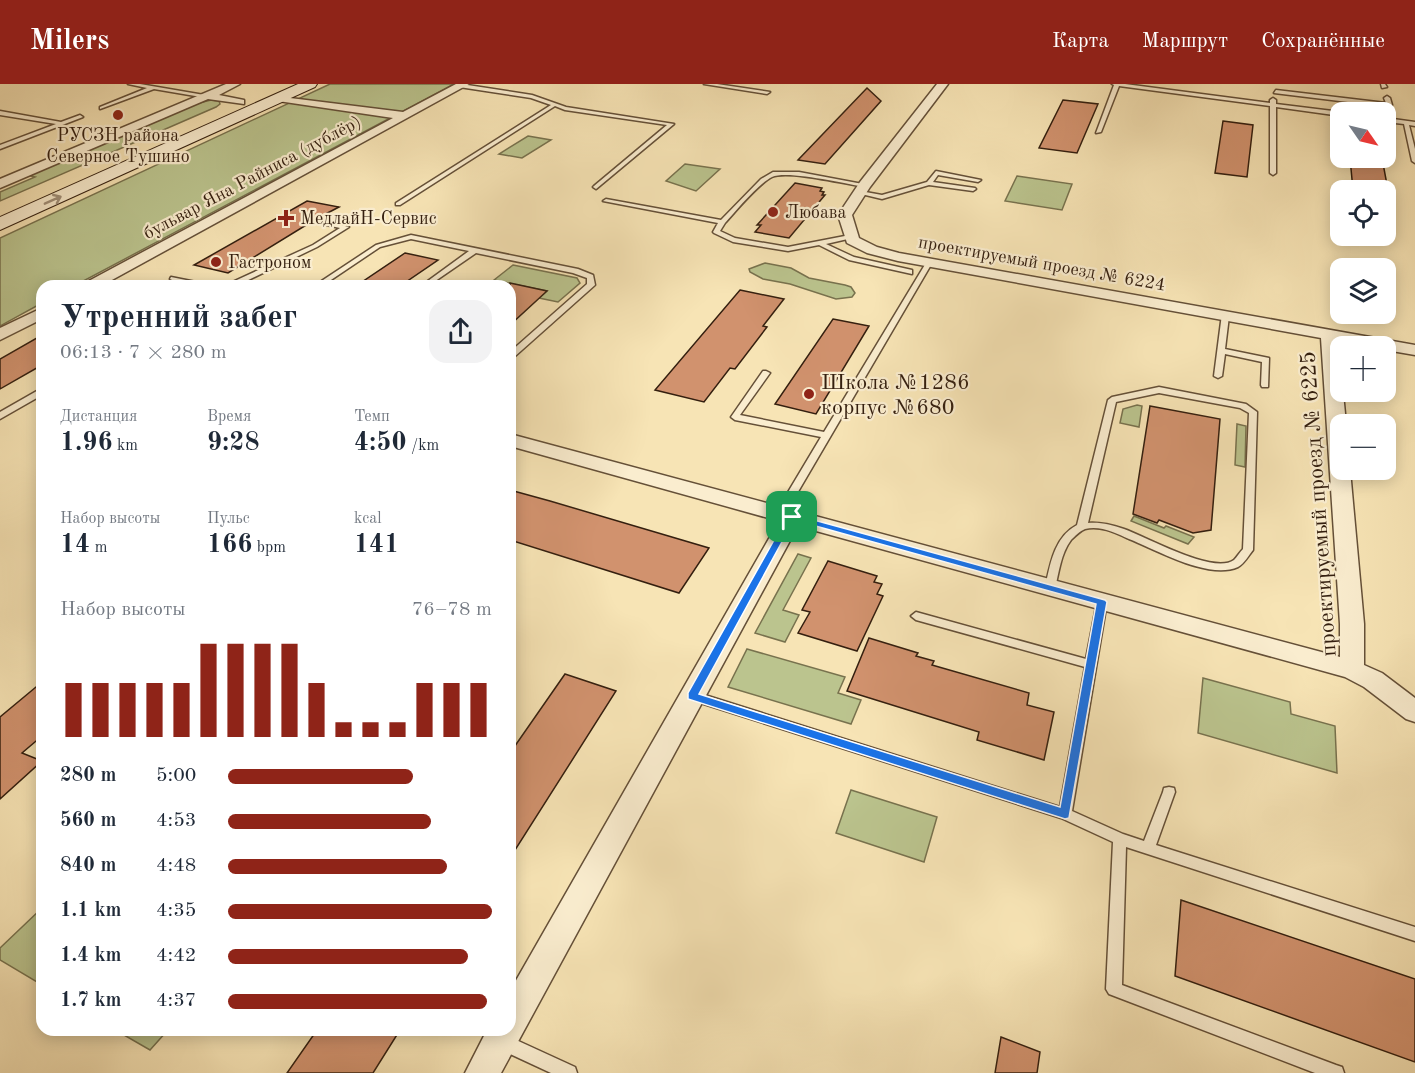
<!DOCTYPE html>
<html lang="ru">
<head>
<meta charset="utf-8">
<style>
  body { margin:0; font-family:"Old Standard TT",serif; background:#f2f2f3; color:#1f2937; height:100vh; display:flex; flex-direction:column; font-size:22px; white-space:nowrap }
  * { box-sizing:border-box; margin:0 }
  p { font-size:20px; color:#747a83 }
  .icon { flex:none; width:33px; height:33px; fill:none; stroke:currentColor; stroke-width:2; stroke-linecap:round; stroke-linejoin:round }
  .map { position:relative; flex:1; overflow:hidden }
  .side { position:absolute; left:36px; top:196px; width:480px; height:756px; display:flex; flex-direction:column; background:#fff; border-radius:18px; box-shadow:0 3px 15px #0003 }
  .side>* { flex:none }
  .needle { width:39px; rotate:124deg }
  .controls { position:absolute; left:1330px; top:18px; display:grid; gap:12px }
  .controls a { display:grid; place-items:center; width:66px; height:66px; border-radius:12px; background:#fff; box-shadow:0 3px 15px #0003; font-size:30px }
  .pin { position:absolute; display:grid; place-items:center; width:51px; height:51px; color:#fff; margin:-26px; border-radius:12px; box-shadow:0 3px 9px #0006 }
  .round { display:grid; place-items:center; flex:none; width:63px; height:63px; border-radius:18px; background:#f2f2f3 }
  .summary { display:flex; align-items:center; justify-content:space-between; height:102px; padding:0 24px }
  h1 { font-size:33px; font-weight:700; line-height:45px }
  .metrics { display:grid; grid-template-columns:repeat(3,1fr); gap:9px; height:102px; padding:6px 24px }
  .metrics div { display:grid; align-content:center }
  .metrics b { font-size:26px; font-weight:700 }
  .metrics small { font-size:16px; font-weight:400 }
  .metrics p { font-size:16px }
  .chart { height:168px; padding:12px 24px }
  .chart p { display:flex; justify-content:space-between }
  .chart svg { width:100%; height:108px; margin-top:6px; stroke:#8f2418; stroke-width:6 }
  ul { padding:0 24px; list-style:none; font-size:20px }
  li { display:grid; grid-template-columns:96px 72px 1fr; align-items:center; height:45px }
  li i { height:15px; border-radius:8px; background:#8f2418 }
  header { display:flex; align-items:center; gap:36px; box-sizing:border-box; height:84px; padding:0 30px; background:#8f2418; color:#fff }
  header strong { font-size:28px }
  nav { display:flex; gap:33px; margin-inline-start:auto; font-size:21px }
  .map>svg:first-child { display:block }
</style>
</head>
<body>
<header>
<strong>Milers</strong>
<nav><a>Карта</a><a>Маршрут</a><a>Сохранённые</a></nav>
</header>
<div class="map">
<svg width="1415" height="989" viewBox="0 0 1415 989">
  <rect width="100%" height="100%" fill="#f7e4b5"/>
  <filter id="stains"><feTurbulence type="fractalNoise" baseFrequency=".00333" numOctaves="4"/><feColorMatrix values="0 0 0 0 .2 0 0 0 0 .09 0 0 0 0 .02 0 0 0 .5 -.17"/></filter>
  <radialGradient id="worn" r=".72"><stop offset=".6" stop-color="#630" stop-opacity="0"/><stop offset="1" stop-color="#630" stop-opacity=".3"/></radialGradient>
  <g fill="#bbc48e" stroke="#78724e" stroke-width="1.5">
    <path d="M330,0H454L74,202H42V219L0,242V154Z"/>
    <path d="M211,16L219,17L220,20L216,23L0,117V108L35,93L27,91L195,20Z"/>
    <path d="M528,52L551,56L522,74L499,70Z"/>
    <path d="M685,80L720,85L696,107L666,97Z"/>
    <path d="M1017,92L1072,100L1062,126L1005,117Z"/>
    <path d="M765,179L791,184L809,194L845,201L851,203L855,209L852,213L836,215L790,200L763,195L750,188L749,185Z"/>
    <path d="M513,181L577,194L580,199L558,218L539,214L547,207L494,196Z"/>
    <path d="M1137,321L1142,322L1139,343L1120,339L1123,325Z"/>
    <path d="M1237,340L1246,342L1245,383L1235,381Z"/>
    <path d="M1134,432L1164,444L1166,442L1194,453L1188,460L1131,437Z"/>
    <path d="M798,470L811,474L783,526L799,531L785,558L755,549Z"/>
    <path d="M747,565L845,593L838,609L861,616L851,640L728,603Z"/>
    <path d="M1203,594L1290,618L1291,630L1335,642L1337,689L1198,649Z"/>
    <path d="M851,706L937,733L924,778L836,749Z"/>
    <path d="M42,824V901L0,876V864Z"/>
    <path d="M117,947H167L150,966Z"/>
  </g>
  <g fill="#d1926e" stroke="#341f0f" stroke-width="1.5">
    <path d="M867,4L881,17L825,80L798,76Z"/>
    <path d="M1063,16L1098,20L1077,69L1039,64Z"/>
    <path d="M1223,37L1253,41L1247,93L1215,89Z"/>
    <path d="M1350,74H1382L1388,106H1353Z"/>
    <path d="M795,99L822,104L820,107L824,108L822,111H825L789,154L755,148L761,141H757Z"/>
    <path d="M307,117L339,123L316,135L228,189L194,181Z"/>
    <path d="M405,169L438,176L400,202H356Z"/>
    <path d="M510,199L547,207L510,241Z"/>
    <path d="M740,206L784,215L763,242L767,243L735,285L730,284L704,318L655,306Z"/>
    <path d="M833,235L869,242L816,330L775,320Z"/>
    <path d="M42,251V281L0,305V275Z"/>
    <path d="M1150,322L1220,335L1211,446L1193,449L1159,436L1157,439L1133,430Z"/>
    <path d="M510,406L550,417L709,464L679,509L510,456Z"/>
    <path d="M828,477L877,492L874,498L882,500L877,510L883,512L857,567L798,549L810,528L802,526Z"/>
    <path d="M869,554L918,569L916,572L934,577L932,581L1029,609L1027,621L1054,628L1044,676L977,656L979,648L847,607Z"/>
    <path d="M565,590L616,607L510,774V669Z"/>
    <path d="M42,598V652L22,669L42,677L0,715V633Z"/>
    <path d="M1181,816L1415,895V978L1175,892Z"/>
    <path d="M317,946H400L373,989H287Z"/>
    <path d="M1001,953L1040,968L1037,989H995Z"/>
  </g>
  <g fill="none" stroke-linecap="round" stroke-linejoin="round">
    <g stroke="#655038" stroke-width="3">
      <g id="service">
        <path d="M128,0H140L210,12L207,14L154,5L100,25V23L147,4Z"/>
        <path d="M461,0L532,11L566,23L674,40L596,105L593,103L594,102L667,41L565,26L555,22L400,121H396V119L551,21L531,14L459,3Z"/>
        <path d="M704,0H717L770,8L767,10Z"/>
        <path d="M1112,0H1125L1270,19V16L1273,14L1276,16V20L1341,28V32L1276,23V89L1273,91L1270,89V22L1119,2L1101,48L1096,49L1114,1Z"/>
        <path d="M1381,0H1385L1387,3L1382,4Z"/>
        <path d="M1276,6L1386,19L1384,14L1387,12L1390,14L1392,21L1389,23L1274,9Z"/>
        <path d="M0,27L61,38L80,31L83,33L0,65V61L56,40L0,31Z"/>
        <path d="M1386,34L1415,38V42L1409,41L1415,65V79L1412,77L1404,40L1386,38Z"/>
        <path d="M936,87L981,96L978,98L938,91L933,98L975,104L976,105L973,107L929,101L882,115L857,109L860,107L882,111L927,98Z"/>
        <path d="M799,88L868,101L865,103C845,100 788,86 772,93C758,100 736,127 725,139L720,147L735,154L788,163L850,151L853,153L852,154L826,160L854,173L912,186V190L849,176L819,161L788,167L733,158L714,149L713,148L718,139L603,117L606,115L721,136L761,95L773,88Z"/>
        <path d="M319,136L349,143L317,163L236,202H228V200L313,161L340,144L317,139V137Z"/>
        <path d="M411,151L578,185L593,191L595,201L513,274H510V268L587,200V194L573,189L476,169L428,202H421L469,167L411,155L380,163L322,202H314L376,161Z"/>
        <path d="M929,177L932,179L785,430L780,433L777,432L775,430L821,353L735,336L731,333L763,287H766L770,289L740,331L824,348L926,179Z"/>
        <path d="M171,193L206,200L210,202C198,203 181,201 170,195Z"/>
        <path d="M1222,230L1229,232L1225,265L1269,274L1268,303H1262L1261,301L1262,278L1225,270L1222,292L1218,294L1214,292Z"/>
        <path d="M1159,303L1246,320L1257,328L1253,466C1249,471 1244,480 1238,483C1208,496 1157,466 1129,455C1116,449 1100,441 1085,445C1080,447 1075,452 1071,456C1061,469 1059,488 1055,504L1050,508L1046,507L1045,504C1050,481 1054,453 1077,441L1108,316L1112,313ZM1159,309L1240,324L1249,329L1243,465C1240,468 1237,473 1234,476C1213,491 1147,453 1124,445C1112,441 1101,438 1088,439L1116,318Z"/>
        <path d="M42,304V311L0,335V328Z"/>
        <path d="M1102,514L1107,518L1072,727L1123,750L1144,757L1163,708L1164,704L1169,703L1174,704L1175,708L1156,761L1415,843V857L1126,763L1122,901L1336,981L1342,983L1344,989H1315L1109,910L1106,905L1113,758L1061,734L688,615L686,612L688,609L692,607L1060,723L1085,583L916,536L911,532L916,528L1086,575L1097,518Z"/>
        <path d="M503,950L575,983L577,989H551L497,964L495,958L497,952Z"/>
      </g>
    </g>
    <g stroke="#655038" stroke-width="3">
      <g id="minor">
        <path d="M226,0H240L219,11L244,16V20L208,15L0,104V95Z"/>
        <path d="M456,0H469L101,202H82L85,199L393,34L278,17L272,14L274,12L403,28Z"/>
        <path d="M937,0H948L870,103L852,131L859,154L877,163L899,169L1415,261V271L1386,266V262H1367L1338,257L1346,340H1341V386H1350L1364,540V581L1382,589L1415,614V638L1406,635L1364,603L1345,593L798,442L501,989H465L487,946H510V907L779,437L510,362V350L1340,573V540L1321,254L898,177L867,169L847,159L838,131L860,98Z"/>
        <path d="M42,224V235L0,256V244Z"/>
      </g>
    </g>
    <g stroke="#341f0f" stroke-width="2">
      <path id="secondary" d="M298,0H317L315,3L0,146V133Z"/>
    </g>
    <use href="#service" fill="#faedcf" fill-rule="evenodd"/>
    <use href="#minor" fill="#faedcf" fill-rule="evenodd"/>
    <use href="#secondary" fill="#faedcf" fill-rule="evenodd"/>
  </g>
  <defs><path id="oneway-shaft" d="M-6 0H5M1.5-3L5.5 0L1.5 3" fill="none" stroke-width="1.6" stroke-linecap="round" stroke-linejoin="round" transform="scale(1.5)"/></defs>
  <use stroke="#a19079" href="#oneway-shaft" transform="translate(53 116) rotate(-24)"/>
  <path fill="#1a73e8" stroke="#fff" stroke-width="1.5" fill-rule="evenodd" d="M792,430L1105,516L1107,518L1069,734L1065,735L688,615V609L787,433ZM794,436L1096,520L1060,723L699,610Z"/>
  <g fill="#8f2418" stroke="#faedcf" stroke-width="2">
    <circle cx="118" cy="31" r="6"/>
    <circle cx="773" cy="128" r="6"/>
    <path d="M283 125h6v6h6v6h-6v6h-6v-6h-6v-6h6z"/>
    <circle cx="216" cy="178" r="6"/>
    <circle cx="809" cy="310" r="6"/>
  </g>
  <g text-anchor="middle" stroke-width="4.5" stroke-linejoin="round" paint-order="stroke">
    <g font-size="18" fill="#341f0f" stroke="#faedcf" text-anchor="start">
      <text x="118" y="57" text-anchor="middle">РУСЗН района<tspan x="118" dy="21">Северное Тушино</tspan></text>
      <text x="785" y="134">Любава</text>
      <text x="300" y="140">МедлайН-Сервис</text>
      <text x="228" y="184">Гастроном</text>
    </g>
    <g font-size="18" fill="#341f0f" stroke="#faedcf">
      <text transform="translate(252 93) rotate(-28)" y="6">бульвар Яна Райниса (дублёр)</text>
      <text transform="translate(1042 179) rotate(10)" y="6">проектируемый проезд № 6224</text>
    </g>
    <g font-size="22" fill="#341f0f" stroke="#faedcf" text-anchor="start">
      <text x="821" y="305">Школа №1286<tspan x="821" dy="25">корпус №680</tspan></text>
    </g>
    <g font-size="22" fill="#341f0f" stroke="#faedcf">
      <text transform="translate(1317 420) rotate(-94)" y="8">проектируемый проезд № 6225</text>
    </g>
  </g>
  <rect width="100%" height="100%" filter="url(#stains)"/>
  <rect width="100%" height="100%" fill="url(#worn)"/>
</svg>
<div class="controls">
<a><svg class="needle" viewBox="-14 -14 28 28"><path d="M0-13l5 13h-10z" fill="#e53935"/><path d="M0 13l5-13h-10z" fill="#747a83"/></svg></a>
<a><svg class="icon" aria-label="locate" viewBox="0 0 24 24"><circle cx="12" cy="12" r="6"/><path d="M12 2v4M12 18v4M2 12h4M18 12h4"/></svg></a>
<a><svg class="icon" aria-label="layers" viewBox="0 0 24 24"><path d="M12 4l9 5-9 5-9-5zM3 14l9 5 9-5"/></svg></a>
<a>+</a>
<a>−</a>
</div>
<div class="pin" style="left:792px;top:433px;background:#1e9e55"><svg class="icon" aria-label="arrive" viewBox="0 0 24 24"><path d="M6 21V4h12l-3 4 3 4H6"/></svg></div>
<section class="side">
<div class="summary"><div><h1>Утренний забег</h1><p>06:13 · 7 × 280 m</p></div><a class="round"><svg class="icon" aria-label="share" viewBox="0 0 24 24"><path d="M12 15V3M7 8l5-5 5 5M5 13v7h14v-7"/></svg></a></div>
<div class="metrics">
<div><p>Дистанция</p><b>1.96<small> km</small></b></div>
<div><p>Время</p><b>9:28</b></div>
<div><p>Темп</p><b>4:50<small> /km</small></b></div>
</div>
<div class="metrics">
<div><p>Набор высоты</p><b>14<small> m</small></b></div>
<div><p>Пульс</p><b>166<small> bpm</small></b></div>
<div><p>kcal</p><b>141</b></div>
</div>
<div class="chart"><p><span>Набор высоты</span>76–78 m</p>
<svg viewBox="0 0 160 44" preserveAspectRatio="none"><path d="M5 44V22M15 44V22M25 44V22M35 44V22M45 44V22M55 44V6M65 44V6M75 44V6M85 44V6M95 44V22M105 44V38M115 44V38M125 44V38M135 44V22M145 44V22M155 44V22"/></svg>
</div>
<ul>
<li><b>280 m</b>5:00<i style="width:70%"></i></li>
<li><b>560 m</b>4:53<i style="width:77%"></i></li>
<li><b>840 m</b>4:48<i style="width:83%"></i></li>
<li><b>1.1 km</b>4:35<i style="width:100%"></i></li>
<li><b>1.4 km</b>4:42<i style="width:91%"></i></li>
<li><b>1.7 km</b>4:37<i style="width:98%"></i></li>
</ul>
</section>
</div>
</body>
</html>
